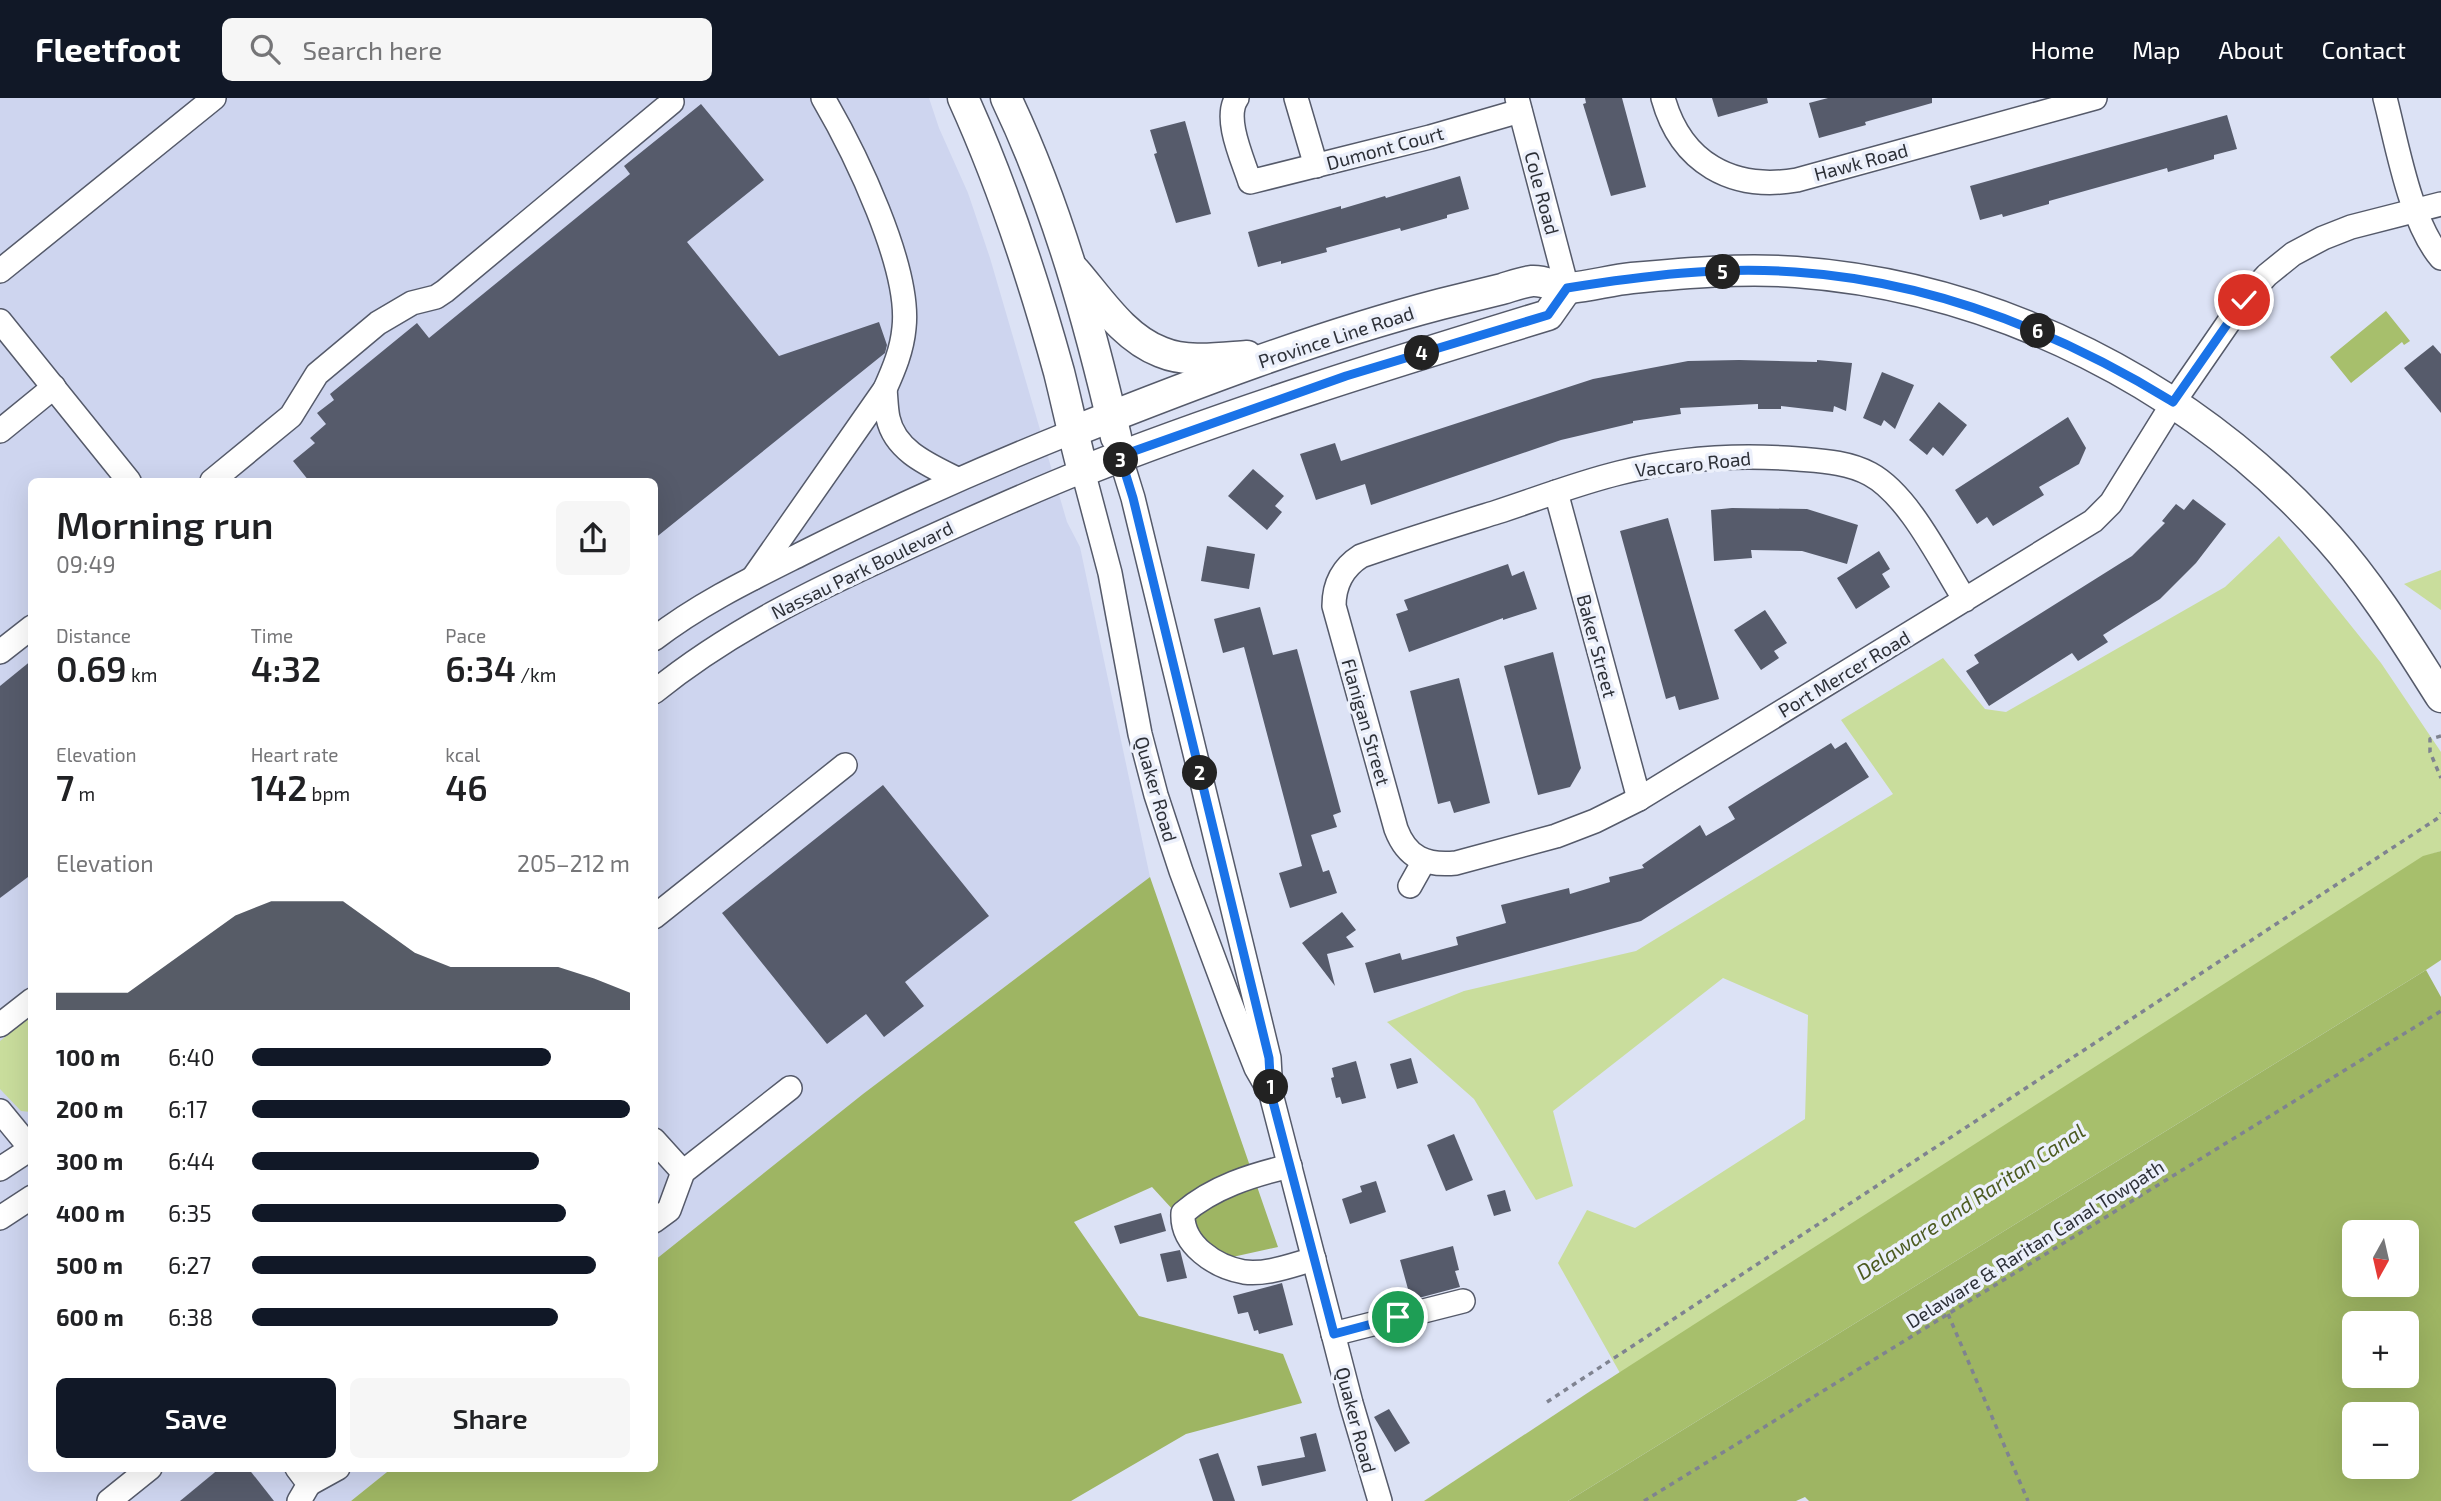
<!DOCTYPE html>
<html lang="en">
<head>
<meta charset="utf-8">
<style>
  body { margin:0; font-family:"Exo 2",sans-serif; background:#f6f6f6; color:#202124; height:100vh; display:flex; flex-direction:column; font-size:26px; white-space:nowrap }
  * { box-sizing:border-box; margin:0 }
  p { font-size:23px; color:#757577 }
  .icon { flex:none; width:38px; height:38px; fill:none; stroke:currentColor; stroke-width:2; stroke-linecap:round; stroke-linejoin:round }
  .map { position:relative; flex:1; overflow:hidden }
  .sheet { position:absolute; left:28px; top:380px; width:630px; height:994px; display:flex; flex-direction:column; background:#fff; border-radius:10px; box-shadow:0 7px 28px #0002 }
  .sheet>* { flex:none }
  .needle { width:46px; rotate:188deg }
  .fabs { position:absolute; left:2342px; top:1122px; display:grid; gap:14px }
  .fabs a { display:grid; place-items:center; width:77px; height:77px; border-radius:10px; background:#fff; box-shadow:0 7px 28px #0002; font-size:35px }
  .pin { position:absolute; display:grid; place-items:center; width:60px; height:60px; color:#fff; margin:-30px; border:4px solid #fff; border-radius:50%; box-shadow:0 2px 7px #0007 }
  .km { position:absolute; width:35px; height:35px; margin:-18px; border-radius:50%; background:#222; color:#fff; font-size:19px; line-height:35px; text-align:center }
  .round { display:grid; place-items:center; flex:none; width:74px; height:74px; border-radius:10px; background:#f6f6f6 }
  .head { display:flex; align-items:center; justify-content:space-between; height:119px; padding:0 28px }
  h1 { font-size:38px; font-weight:600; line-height:52px }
  .metrics { display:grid; grid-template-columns:repeat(3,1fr); gap:10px; height:119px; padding:7px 28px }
  .metrics div { display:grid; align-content:center }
  .metrics b { font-size:35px; font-weight:600 }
  .metrics small { font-size:19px; font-weight:400 }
  .metrics p { font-size:19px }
  .chart { height:196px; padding:14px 28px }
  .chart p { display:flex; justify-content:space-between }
  .chart svg { width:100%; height:126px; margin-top:7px; fill:#111827; opacity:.7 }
  .cta { display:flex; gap:14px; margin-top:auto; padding:14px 28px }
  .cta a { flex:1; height:80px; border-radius:10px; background:#111827; color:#fff; font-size:28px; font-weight:600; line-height:80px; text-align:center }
  .cta a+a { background:#f6f6f6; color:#202124 }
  ul { padding:0 28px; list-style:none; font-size:23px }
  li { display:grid; grid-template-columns:112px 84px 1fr; align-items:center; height:52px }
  li i { height:18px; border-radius:9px; background:#111827 }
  header { display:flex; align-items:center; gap:42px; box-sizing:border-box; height:98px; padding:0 35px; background:#111827; color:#fff }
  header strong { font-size:33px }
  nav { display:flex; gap:38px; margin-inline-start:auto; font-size:24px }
  .search { width:490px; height:63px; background:#f6f6f6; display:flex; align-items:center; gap:18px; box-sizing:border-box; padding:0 24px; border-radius:10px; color:#757577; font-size:26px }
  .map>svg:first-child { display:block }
</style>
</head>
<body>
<header>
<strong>Fleetfoot</strong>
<div class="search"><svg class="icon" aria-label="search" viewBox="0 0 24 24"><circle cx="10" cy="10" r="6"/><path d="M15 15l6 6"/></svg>Search here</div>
<nav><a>Home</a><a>Map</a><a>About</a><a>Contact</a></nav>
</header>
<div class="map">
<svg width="2441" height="1403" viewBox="0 0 2441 1403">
  <rect width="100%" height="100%" fill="#dce2f5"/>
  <path fill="#ced5ef" d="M0,0H929L939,30L968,95L990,160L1067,424L1080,449L1150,779L863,996L655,1162L654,383H32V1370H392L351,1403H0Z"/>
  <g fill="#c9dd9c">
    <path d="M2279,438L2381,565L2441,654V753L2423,759L1620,1275L1558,1165L1587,1112L1635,1130L1805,1021L1808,917L1723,880L1553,1013L1573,1088L1536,1102L1474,1001L1387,924L1464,893L1636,853L1893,696L1841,622L1943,560L1985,611L2006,614L2225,489Z"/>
    <path d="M2441,472V512L2404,486Z"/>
    <path d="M31,918V1014L21,1013L0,991V943Z"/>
  </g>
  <g fill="#9eb563" fill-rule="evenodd">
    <path d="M1150,779L1278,1149L1219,1162L1152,1089L1074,1124L1139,1218L1283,1256L1302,1305L1186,1336L1071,1403H351L392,1370H654L655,1162L863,996Z"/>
    <path d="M2426,872L2441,899V1403H1809L1805,1399L1796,1403H1568ZM2354,1134H2406V1186H2354ZM2354,1225H2406V1278H2354ZM2354,1316H2406V1368H2354Z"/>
  </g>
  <g fill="#a7bf6c">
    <path d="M2386,213L2410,243L2404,247L2402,244L2351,285L2330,259Z"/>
    <path d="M2441,753V862L2426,872L1568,1403H1424L1592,1292L2423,758Z"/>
  </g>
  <g fill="#565b6b">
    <path d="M1585,0H1622L1646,89L1611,98L1583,6L1586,5Z"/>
    <path d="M1712,0H1767L1768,5L1718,19Z"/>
    <path d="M1828,0H1932V5L1865,24L1866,27L1819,40L1809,5Z"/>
    <path d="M701,6L764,82L687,144L779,258L879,224L887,247L885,255L654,441V383H309L293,363L315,345L310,340L326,326L317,315L334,302L330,296L417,225L429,240L630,76L624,68Z"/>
    <path d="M2227,17L2237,51L2214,57V61L2168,74L2167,70L2049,103V106L2003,119L2002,116L1980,122L1970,88Z"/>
    <path d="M1185,23L1211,116L1176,125L1154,56L1157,55L1150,32Z"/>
    <path d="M1460,78L1469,111L1447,117V120L1401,133L1400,130L1326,150L1327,154L1281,166V163L1258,169L1248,134L1341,108V111L1385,98L1386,100Z"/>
    <path d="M2433,247L2441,256V315L2404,270Z"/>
    <path d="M1739,262L1817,264V262L1852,265L1846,313L1834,308L1833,314L1781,308V311H1758V306L1680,310L1681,316L1633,323V325L1561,342L1371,407L1365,386L1316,402L1300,356L1335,345L1341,363L1593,281L1688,263Z"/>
    <path d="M1882,274L1914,287L1895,331L1884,322L1881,328L1863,320Z"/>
    <path d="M1939,304L1967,327L1943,358L1933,349L1927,357L1909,342Z"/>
    <path d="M2068,319L2086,350L2079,366L2039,389L2044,397L1993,428L1987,419L1977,426L1955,392Z"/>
    <path d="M1253,371L1284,398L1275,408L1282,414L1267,432L1228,398Z"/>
    <path d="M2193,401L2226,426L2196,465L2160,501L2103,537L2108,544L2078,563L2072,555L1989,608L1966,573L1979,565L1974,557L2132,458L2165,425L2162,423L2176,406L2184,412Z"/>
    <path d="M1732,410L1807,411L1858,427L1847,466L1802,453L1751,452L1752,460L1714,463L1711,412Z"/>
    <path d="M1668,420L1719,601L1679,612L1675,598L1666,601L1620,433Z"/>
    <path d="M1207,448L1255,456L1249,491L1201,483Z"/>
    <path d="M1879,453L1890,471L1882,476L1890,489L1856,511L1837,480Z"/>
    <path d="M1508,466L1512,478L1524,473L1537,511L1503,522V520L1409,554L1396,516L1408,512L1404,502Z"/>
    <path d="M1260,509L1273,557L1297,551L1341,714L1333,717L1337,729L1311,737L1323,774L1329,772L1337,795L1290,810L1279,775L1302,768L1244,549L1223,555L1214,521Z"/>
    <path d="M1765,512L1787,545L1774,553L1779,560L1761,572L1734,532Z"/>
    <path d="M1553,554L1581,670L1570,689L1538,697L1504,568Z"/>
    <path d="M32,562V776L0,800V588Z"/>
    <path d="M1459,580L1490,705L1454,715L1450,703L1438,706L1410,593Z"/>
    <path d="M1846,644L1869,679L1641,823L1374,895L1365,865L1400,855L1402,862L1458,847L1456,839L1506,825L1501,807L1569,790L1570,796L1610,784L1609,779L1644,770L1642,767L1700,727L1706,738L1735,721L1728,709L1747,697L1831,645L1835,651Z"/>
    <path d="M883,687L989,818L905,884L924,908L884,939L866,916L827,946L722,815Z"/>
    <path d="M1342,814L1356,832L1346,839L1354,849L1327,856L1335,888L1302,845Z"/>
    <path d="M1411,960L1418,985L1397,991L1390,966Z"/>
    <path d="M1356,963L1366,1000L1342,1006L1340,999L1336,1000L1331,980L1334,979L1332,970Z"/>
    <path d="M1454,1036L1473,1082L1446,1093L1427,1047Z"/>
    <path d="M1376,1083L1386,1114L1350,1126L1342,1101L1362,1094L1360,1088Z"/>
    <path d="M1505,1092L1511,1113L1494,1118L1487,1097Z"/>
    <path d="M1161,1115L1166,1133L1120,1146L1114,1128Z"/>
    <path d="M1453,1148L1459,1172L1455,1173L1460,1189L1411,1202L1400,1162Z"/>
    <path d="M1180,1152L1187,1180L1167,1184L1160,1156Z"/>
    <path d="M1282,1185L1293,1227L1259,1236L1258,1232L1254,1233L1248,1214L1238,1216L1233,1198Z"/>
    <path d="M1389,1311L1410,1345L1395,1354L1374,1319Z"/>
    <path d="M1316,1335L1326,1373L1262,1388L1257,1368L1305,1359L1300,1339Z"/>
    <path d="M1218,1355L1229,1386L1235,1403H1213L1199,1361Z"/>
    <path d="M220,1370H248L274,1403H180Z"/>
  </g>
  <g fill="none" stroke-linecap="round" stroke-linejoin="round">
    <g stroke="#555a6a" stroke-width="26">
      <g id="minor">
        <path d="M1237,0C1223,20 1243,62 1250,84L1430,39L1520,13"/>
        <path d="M1296,0L1316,68"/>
        <path d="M1517,0L1567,190"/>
        <path d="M1663,0C1681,65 1732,93 1797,82L2095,0"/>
        <path d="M2385,0C2397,46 2410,124 2441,160"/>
        <path d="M0,173L214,0"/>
        <path d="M0,223L129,383"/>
        <path d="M885,291C886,300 886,311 888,320C895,353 929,367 957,381"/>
        <path d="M0,333L54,289"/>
        <path d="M1120,358L1133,400L1269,960L1271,996L1351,1305L1380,1403"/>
        <path d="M212,383L291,318L317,276L378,225L412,205L436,199L445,193L672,4L670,0"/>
        <path d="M1556,394L1639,701"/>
        <path d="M753,480L885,291C894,271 902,252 904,230C911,169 854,53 823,0"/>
        <path d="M1965,502C1941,464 1909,397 1870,376C1848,364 1822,363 1798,361C1738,356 1677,360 1619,375C1578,385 1537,401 1497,414C1452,428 1406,442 1361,458C1342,470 1334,487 1334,508L1396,731C1407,760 1426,768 1456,765L1556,738L1595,723L1639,701L2093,423L2111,405L2173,305L2244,202L2267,177L2293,156L2323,140L2351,129L2441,106"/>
        <path d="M654,541C699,506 751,481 801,456C890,411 980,371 1072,334"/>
        <path d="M0,554L32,529"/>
        <path d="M654,594C728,534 812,493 898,454C959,426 1020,398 1083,373L1110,475L1140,636L1156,697L1181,773L1233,912L1256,970L1271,996"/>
        <path d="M1410,788L1424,763"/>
        <path d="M654,819L845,667"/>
        <path d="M0,927L32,902"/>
        <path d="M0,1013L32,1052"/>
        <path d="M654,1042L683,1074"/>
        <path d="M1290,1068C1252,1077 1213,1089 1183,1115C1181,1147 1216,1169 1244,1174C1267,1177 1292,1167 1314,1161"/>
        <path d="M0,1071L32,1050"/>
        <path d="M0,1120L32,1099"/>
        <path d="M654,1123L669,1112L683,1074L790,990"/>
        <path d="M1333,1236L1463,1203"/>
        <path d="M297,1370L309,1386L299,1403"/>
        <path d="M309,1386L338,1370"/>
        <path d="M109,1403L150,1370"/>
      </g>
    </g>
    <g stroke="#555a6a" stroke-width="33">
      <g id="major">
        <path d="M963,0C1003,88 1033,180 1059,274C1067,306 1074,340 1083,373C1235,313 1391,265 1548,217L1567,190"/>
        <path d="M1006,0C1057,107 1089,223 1116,339"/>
        <path d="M1075,173C1100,202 1124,240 1161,254C1187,265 1219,260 1247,258"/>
        <path d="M1072,334C1193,286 1315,239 1441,206C1462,201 1482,196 1502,191C1512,188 1522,184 1532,183C1545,182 1558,190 1570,190C1591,188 1612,182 1632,180C1686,175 1742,170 1796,174C1999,189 2193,288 2329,440C2372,488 2406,544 2441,599"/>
      </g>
    </g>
    <g stroke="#7f8390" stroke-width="3.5" stroke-dasharray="5 5" stroke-linecap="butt">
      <path d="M2441,638L2430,641V654L2441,680"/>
      <path d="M1948,1216L2028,1403"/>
      <path d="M1547,1304L2438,720L2441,715"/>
      <path d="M1644,1403L2441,913"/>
    </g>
    <use href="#minor" stroke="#fff" stroke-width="23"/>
    <use href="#major" stroke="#fff" stroke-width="30"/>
  </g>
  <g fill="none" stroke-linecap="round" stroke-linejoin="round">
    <g stroke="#fff" stroke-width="14">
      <path id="route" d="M1398,1219L1334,1236L1271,996L1269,960L1133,400L1120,358L1346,278L1548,217L1567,190C1642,178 1719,168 1795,174C1932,183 2057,233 2173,304L2244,202"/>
    </g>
    <use href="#route" stroke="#1a73e8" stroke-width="9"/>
  </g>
  <g text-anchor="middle" stroke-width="7" stroke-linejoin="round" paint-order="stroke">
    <g font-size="19" fill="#2d3037" stroke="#ecf0fb">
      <text transform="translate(1385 50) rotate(-15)" y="7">Dumont Court</text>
      <text transform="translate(1861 64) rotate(-15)" y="7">Hawk Road</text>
      <text transform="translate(1542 95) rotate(75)" y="7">Cole Road</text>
      <text transform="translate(1336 239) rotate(-18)" y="7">Province Line Road</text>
      <text transform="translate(1693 366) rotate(-6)" y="7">Vaccaro Road</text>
      <text transform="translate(862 472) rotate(-26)" y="7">Nassau Park Boulevard</text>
      <text transform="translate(1597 548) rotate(75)" y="7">Baker Street</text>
      <text transform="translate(1844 576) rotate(-31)" y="7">Port Mercer Road</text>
      <text transform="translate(1366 624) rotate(74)" y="7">Flanigan Street</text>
      <text transform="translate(1156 691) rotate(74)" y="7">Quaker Road</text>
      <text transform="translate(2035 1146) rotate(-32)" y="7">Delaware &amp; Raritan Canal Towpath</text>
      <text transform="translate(1356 1322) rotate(75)" y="7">Quaker Road</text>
    </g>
    <g font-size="21" font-style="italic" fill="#4c5b21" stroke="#ecf0fb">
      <text transform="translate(1971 1104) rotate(-33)" y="7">Delaware and Raritan Canal</text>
    </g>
  </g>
</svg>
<div class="fabs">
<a><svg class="needle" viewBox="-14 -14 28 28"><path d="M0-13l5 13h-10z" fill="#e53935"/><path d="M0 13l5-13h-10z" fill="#757577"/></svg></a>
<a>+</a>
<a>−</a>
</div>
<div class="pin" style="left:1398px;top:1219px;background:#1e9e55"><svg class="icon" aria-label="arrive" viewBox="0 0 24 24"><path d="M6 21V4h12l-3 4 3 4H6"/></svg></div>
<div class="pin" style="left:2244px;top:202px;background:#d93025"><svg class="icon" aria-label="check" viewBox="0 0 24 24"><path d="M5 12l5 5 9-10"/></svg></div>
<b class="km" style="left:1271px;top:989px">1</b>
<b class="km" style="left:1200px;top:675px">2</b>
<b class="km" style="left:1121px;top:362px">3</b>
<b class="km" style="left:1422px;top:255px">4</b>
<b class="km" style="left:1723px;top:174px">5</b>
<b class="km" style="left:2038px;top:233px">6</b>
<section class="sheet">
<div class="head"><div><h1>Morning run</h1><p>09:49</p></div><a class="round"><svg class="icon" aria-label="share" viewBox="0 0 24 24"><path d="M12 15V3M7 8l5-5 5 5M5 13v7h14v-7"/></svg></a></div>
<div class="metrics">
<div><p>Distance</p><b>0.69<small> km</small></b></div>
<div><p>Time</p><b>4:32</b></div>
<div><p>Pace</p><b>6:34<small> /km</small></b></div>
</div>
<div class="metrics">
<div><p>Elevation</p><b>7<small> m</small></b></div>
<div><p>Heart rate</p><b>142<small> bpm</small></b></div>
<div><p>kcal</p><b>46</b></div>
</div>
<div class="chart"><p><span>Elevation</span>205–212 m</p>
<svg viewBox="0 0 160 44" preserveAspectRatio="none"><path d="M0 44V38L10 38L20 38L30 29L40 20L50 11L60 6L70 6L80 6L90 15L100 24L110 29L120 29L130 29L140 29L150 33L160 38V44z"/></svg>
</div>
<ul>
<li><b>100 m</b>6:40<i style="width:79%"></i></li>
<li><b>200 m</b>6:17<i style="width:100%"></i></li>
<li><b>300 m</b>6:44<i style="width:76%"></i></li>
<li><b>400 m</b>6:35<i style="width:83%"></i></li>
<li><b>500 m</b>6:27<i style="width:91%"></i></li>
<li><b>600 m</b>6:38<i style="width:81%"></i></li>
</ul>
<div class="cta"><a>Save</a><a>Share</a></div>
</section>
</div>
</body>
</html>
